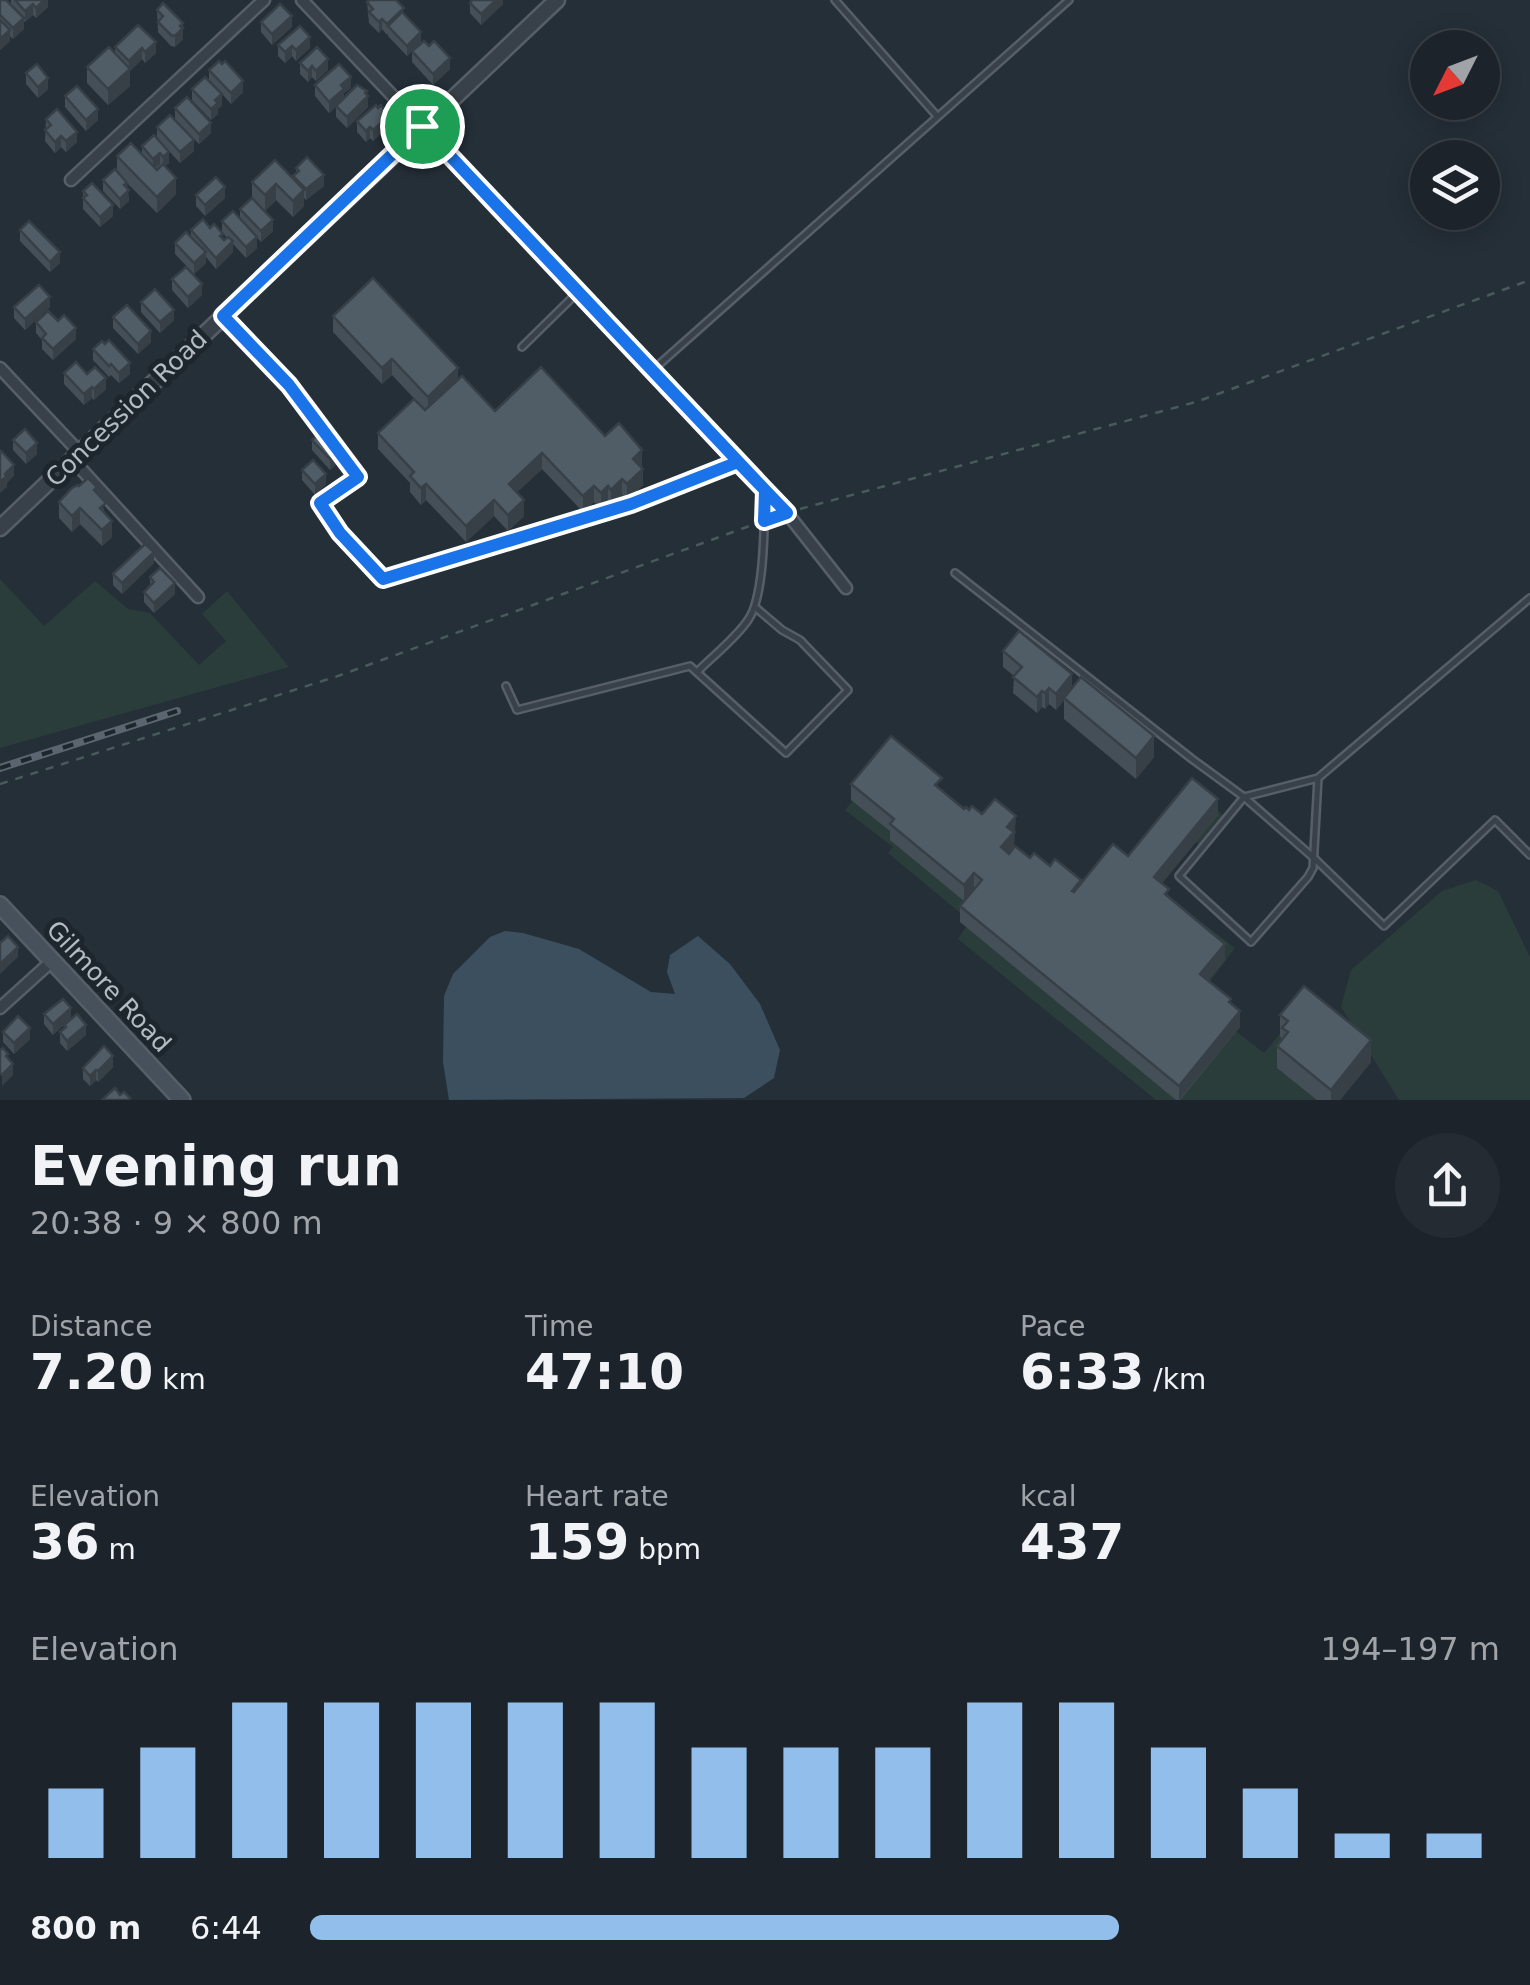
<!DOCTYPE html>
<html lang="en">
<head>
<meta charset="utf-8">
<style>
  body { margin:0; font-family:"DejaVu Sans",sans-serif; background:#252b32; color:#f1f3f6; height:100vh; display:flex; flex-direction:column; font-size:38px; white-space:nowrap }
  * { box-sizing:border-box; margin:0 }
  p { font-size:32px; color:#a0a4a8 }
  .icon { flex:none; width:55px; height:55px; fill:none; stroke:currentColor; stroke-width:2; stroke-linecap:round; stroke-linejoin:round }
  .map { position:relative; height:1100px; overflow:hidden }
  .side { display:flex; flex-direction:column; background:#1c232a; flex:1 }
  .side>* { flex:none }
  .needle { width:65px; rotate:228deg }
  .tools { position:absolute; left:1410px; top:30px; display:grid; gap:20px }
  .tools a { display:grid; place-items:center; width:90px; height:90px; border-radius:50%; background:#1c232a; box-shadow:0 5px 25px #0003,0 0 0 2px #3a4047; font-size:50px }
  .pin { position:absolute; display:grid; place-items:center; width:85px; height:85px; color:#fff; margin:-42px; border:5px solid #fff; border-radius:50%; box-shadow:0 2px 10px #0007 }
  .round { display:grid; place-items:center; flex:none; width:105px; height:105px; border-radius:52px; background:#252b32 }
  .summary { display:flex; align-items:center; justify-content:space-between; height:170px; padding:0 30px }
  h1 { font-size:55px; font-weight:600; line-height:75px }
  .stats { display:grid; grid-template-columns:repeat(3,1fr); gap:15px; height:170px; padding:10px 30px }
  .stats div { display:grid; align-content:center }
  .stats b { font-size:50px; font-weight:600 }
  .stats small { font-size:28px; font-weight:400 }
  .stats p { font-size:28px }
  .chart { height:280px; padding:20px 30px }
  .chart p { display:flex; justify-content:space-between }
  .chart svg { width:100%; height:180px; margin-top:10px; stroke:#92beeb; stroke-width:6 }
  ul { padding:0 30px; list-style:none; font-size:32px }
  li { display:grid; grid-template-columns:160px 120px 1fr; align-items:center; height:75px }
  li i { height:25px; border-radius:12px; background:#92beeb }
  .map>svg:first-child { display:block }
</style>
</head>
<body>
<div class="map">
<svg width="1530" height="1100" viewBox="0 0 1530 1100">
  <rect width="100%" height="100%" fill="#252f38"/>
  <g fill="#2a3d3b">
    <path d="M0,579L44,626L95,581L128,609L150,613L199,665L226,641L202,614L227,591L289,667L0,748Z"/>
    <path d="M891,755L1080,911L1131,863L1191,787L1224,816L1200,847L1195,840L1157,888L1235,948L1196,1000L1264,1053L1301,1008L1338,1100H1156L958,939L970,921L888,853L893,847L845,810Z"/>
    <path d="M1476,880L1498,891L1530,957V1100H1399L1341,1007L1351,970L1442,891Z"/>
  </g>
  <path fill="#3c4f5f" d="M505,931L523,933L579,949L651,992L675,994L667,972L670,955L698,936L730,964L760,1004L780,1050L774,1078L744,1098L449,1100L443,1062L444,996L453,974L490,937Z"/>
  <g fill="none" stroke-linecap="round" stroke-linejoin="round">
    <g stroke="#565f67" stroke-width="10">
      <g id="service">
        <path d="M835,0L937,116"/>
        <path d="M224,317L289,385L325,433"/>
        <path d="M522,347L577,293"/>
        <path d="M654,369L1069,0"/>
        <path d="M338,450L358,477L320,503L340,533L383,579L631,504L736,463"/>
        <path d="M955,573L1192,759L1244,797L1315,859L1384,926L1495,820L1530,855"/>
        <path d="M697,672C713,656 736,638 748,620C765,597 764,523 765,493"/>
        <path d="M506,686L517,710L690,666L786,753L848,690L800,640L782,630L755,607"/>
        <path d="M1318,778L1313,868L1308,877L1251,942L1179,876L1244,797L1318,778L1530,598"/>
      </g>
    </g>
    <g stroke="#565f67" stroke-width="15">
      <g id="minor">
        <path d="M302,0L787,513L846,588"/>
        <path d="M71,180L264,0"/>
        <path d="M0,368L80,453"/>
        <path d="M72,459L198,597"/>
        <path d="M0,1008L52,961"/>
      </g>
    </g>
    <g stroke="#565f67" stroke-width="19">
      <path id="tertiary" d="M0,528L557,0"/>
    </g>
    <g stroke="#565f67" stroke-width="20">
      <path id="secondary" d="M0,905L182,1100"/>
    </g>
    <g stroke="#485a5a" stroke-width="2.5" stroke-dasharray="8 8" stroke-linecap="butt">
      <path d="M800,509L1196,402L1530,280"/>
      <path d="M0,784L338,676L755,524"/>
    </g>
    <use href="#service" stroke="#384149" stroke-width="5"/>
    <use href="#minor" stroke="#384149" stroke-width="10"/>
    <use href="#tertiary" stroke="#384149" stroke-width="14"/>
    <use href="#secondary" stroke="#47515b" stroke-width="15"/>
    <g stroke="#5b656f" stroke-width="8">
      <path id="rail" d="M0,768L177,711"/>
    </g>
    <use href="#rail" stroke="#1d262d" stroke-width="4" stroke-dasharray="11" stroke-linecap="butt"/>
  </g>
  <g fill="#454f58">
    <path d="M0,0L11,5V0H48V7L36,18L33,15L25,22L24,21V29L13,39L10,36V41L0,50Z"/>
    <path d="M503,0V4L481,25L470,13V3Z"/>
    <path d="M367,2L404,14L421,43L450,69L433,85L412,62V51L407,56L388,36V33L387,35L382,29L379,33L369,23Z"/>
    <path d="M157,10L183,23V39L175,47L171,46L158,32Z"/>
    <path d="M261,22L292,27L272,45L261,32Z"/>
    <path d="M138,25L156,53L145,63L142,59L130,71V86L108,105L87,83V67L115,53V47Z"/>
    <path d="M278,45L310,48L296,61L292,56L285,63L278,56Z"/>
    <path d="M300,63L328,70L316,81L312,77L308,82L300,74Z"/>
    <path d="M209,70L243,92L231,104L222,94V105L218,109V114L211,120L192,100V89L209,81Z"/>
    <path d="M26,73L48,89L38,98L26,84Z"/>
    <path d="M315,85L351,88L344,93V98L367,95L368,107L347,128L336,117V107L329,113L315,96Z"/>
    <path d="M65,96L98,120L86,131L65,107Z"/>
    <path d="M175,108L211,133L199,144L175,119Z"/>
    <path d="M386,112L387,128L373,141L370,138L366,142L357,132V121Z"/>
    <path d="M46,119L77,142L66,152L61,147L55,153L45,141Z"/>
    <path d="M157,127L194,151L180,163L157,138Z"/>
    <path d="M154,135L169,163L165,166L176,194L157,213L127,183L129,201L120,209L103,191V180L117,171V156L142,154V146Z"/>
    <path d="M296,168L324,186L306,200L304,198V206L293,217L276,200L265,211L252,198V182L293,179V176L296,174Z"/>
    <path d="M83,191L113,216L100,227L83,209Z"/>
    <path d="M196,195L225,198L205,216L196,206Z"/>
    <path d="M240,209L273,231L261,242L252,232L257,248L246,258L233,244V252L216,269L206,257V263L194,274L175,254V243L191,237V230L223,239L224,240L227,238L222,232V221L240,219Z"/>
    <path d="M20,230L60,263L50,272L20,241Z"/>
    <path d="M172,279L202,295L188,308L172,290Z"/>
    <path d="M141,302L174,320L160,333L141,312Z"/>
    <path d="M14,307H50L25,330L14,318Z"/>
    <path d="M333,316L458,379L495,411L605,436L642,466L643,485L627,500L622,495L611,506L608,503L601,509L594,502L583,512L542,469L517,492L524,516L508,531L494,516L466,542L426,500L421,505L410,492V483L378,449V433L425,410L392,375L382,384L333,332Z"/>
    <path d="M113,317L151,342L138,354L113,328Z"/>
    <path d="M36,322L76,339L53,360L42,349V340L36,333Z"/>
    <path d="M105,344L130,374L119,383L111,375L109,377L93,360V349Z"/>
    <path d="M64,373L87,374L106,389L94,400L92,398L84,405L64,384Z"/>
    <path d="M13,440L37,454L26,464L13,450Z"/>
    <path d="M312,440L341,460L330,470L312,450Z"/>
    <path d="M302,470L326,484L315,495L302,480Z"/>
    <path d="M97,493L106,515L112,537L102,546L80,524L72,532L59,518V502Z"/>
    <path d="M154,563L122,594L113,585V574Z"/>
    <path d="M150,577L175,594L154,613L144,602V592L150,587Z"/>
    <path d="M1003,651L1072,689L1154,757L1136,779L1064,719V700L1056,710L1049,704L1045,709L1042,707L1037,713L1013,693L1014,676L1003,667Z"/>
    <path d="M851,784L942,790L964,809L982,814L1016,832L1014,834V848L1030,858L1050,866L1081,883L1128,856L1218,815L1162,883L1169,898L1225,960L1208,980L1231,1003L1240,1027L1180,1100H1176L960,922V906L964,901L890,840V831L851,800Z"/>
    <path d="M44,1014L71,1018L53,1035L44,1024Z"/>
    <path d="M1280,1015L1371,1062L1340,1100H1317L1277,1068V1046L1282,1040L1280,1036Z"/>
    <path d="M64,1025L86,1035L67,1051L60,1043V1032L64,1029Z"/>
    <path d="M3,1032L30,1039L14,1054L3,1042Z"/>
    <path d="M113,1067L98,1082L96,1080L90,1086L83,1079V1068Z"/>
  </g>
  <g fill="#384047">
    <path d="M44,0H48V7L36,18V8Z"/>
    <path d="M496,0H503V4L481,25V14Z"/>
    <path d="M33,4V15L25,22V11Z"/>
    <path d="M292,16V27L272,45V34Z"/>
    <path d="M24,18V29L13,39V28Z"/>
    <path d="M382,19V29L379,33V22Z"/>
    <path d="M183,23V39L175,47V36Z"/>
    <path d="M10,30V41L0,50V39Z"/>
    <path d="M421,32V43L407,56V46Z"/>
    <path d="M310,37V48L296,61V50Z"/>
    <path d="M156,42V53L145,63V52Z"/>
    <path d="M292,46V56L285,63V52Z"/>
    <path d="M142,48V59L130,71V86L108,105V89L129,70V61Z"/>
    <path d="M450,58V69L433,85V74Z"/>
    <path d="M328,59V70L316,81V71Z"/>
    <path d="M312,66V77L308,82V71Z"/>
    <path d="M351,77V88L344,93V100L329,113V102L341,85Z"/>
    <path d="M48,78V89L38,98V87Z"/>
    <path d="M243,81V92L231,104V93Z"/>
    <path d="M367,91L368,107L347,128V117Z"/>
    <path d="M222,94V105L218,109V114L211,120V109L215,100Z"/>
    <path d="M98,109V120L86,131V120Z"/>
    <path d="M386,112L387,128L373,141V130Z"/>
    <path d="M211,123V133L199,144V134Z"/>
    <path d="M370,127V138L366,142V131Z"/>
    <path d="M77,132V142L66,152V141Z"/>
    <path d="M61,136V147L55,153V142Z"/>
    <path d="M194,140V151L180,163V152Z"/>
    <path d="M169,152V163L163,168V157Z"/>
    <path d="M160,153V164L153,170V159Z"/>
    <path d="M324,175V186L306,200V189Z"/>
    <path d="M176,178V194L157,213V197Z"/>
    <path d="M127,183L129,201L120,209V199L124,185Z"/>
    <path d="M276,184V200L265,211V195Z"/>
    <path d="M225,187V198L205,216V205Z"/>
    <path d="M304,190V206L293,217V201Z"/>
    <path d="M113,205V216L100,227V217Z"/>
    <path d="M273,220V231L261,242V231Z"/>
    <path d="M257,237V248L246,258V247Z"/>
    <path d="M233,241V252L216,269V258Z"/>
    <path d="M60,252V263L50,272V262Z"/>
    <path d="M206,252V263L194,274V263Z"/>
    <path d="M202,284V295L188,308V297Z"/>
    <path d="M50,297V307L25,330V319Z"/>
    <path d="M174,310V320L160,333V322Z"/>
    <path d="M76,328V339L53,360V349Z"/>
    <path d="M151,331V342L138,354V344Z"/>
    <path d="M392,359V375L382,384V368Z"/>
    <path d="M130,363V374L119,383V373Z"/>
    <path d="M458,368V384L428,413V397Z"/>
    <path d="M106,378V389L94,400V389Z"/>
    <path d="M92,387V398L84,405V394Z"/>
    <path d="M37,443V454L26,464V453Z"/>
    <path d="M341,449V460L330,470V459Z"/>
    <path d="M642,450V466L633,475V459Z"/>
    <path d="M542,453V469L509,500V484Z"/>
    <path d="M14,465V476L7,483V487L0,493V482L5,474Z"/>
    <path d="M643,469V485L627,500V484Z"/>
    <path d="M326,474V484L315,495V484Z"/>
    <path d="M622,479V495L611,506V490Z"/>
    <path d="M426,484V500L421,505V488Z"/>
    <path d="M594,486V502L583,512V496Z"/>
    <path d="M608,486V503L601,509V493Z"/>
    <path d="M494,500V516L466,542V526Z"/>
    <path d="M524,500V516L508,531V515Z"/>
    <path d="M80,508V524L72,532V516Z"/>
    <path d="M112,521V537L102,546V530Z"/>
    <path d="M154,552V563L122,594V583Z"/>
    <path d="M175,583V594L154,613V603Z"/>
    <path d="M1072,674V690L1056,710V694Z"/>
    <path d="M1049,688V704L1045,709V693Z"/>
    <path d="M1042,691V707L1037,713V697Z"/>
    <path d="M1154,736V757L1136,779V758Z"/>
    <path d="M1218,799V815L1154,893V877Z"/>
    <path d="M1016,816L1014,848L1001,864V847L1007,827Z"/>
    <path d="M974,873V889L964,901V885Z"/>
    <path d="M1225,944V960L1200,990V974Z"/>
    <path d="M18,947V957L0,974V964Z"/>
    <path d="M71,1008V1018L53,1035V1024Z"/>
    <path d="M1240,1011V1027L1179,1100V1086Z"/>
    <path d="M86,1025V1035L67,1051V1041Z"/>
    <path d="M30,1028V1039L14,1054V1043Z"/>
    <path d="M1371,1040V1062L1340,1100H1331V1090Z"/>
    <path d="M113,1056V1067L98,1082V1071Z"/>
    <path d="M13,1064V1075L2,1086V1075Z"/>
    <path d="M96,1070V1080L90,1086V1076Z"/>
  </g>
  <g fill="#505c66" stroke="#384047" stroke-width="2.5">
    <path d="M0,0H6L24,18L13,28L0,15Z"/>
    <path d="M15,0H44L36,8L33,4L25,11Z"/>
    <path d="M369,0H396L404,8L387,24L382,19L379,22L369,12L373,9L367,2Z"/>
    <path d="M472,0H496L481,14L470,3Z"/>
    <path d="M163,3L183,23L180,26L183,28L175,36L171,35L158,22L163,16L157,10Z"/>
    <path d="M280,4L292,16L272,34L261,22Z"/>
    <path d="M402,12L421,32L407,46L388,26Z"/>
    <path d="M0,20L10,30L0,39Z"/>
    <path d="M138,25L156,42L145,52L142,48L129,61L115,47Z"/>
    <path d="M300,26L310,37L296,50L292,46L285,52L278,45Z"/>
    <path d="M424,41L429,46L434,41L450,58L433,74L412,51Z"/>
    <path d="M109,47L130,69L108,89L87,67Z"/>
    <path d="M317,47L328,59L316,71L312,66L308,71L300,63Z"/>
    <path d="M219,61L222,64L225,61L243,81L231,93L209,70Z"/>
    <path d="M37,64L48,78L38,87L26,73Z"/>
    <path d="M339,64L351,77L341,85L344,89L329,102L315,85Z"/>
    <path d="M205,77L222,94L215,100L218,103L211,109L192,89Z"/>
    <path d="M357,85L367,91L365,93L368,96L347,117L336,106Z"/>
    <path d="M77,86L98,109L86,120L65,96Z"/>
    <path d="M187,97L211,123L199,134L175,108Z"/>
    <path d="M376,105L378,108L381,105L386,112L384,114L387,118L373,130L370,127L366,131L357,121Z"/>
    <path d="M57,109L77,132L66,141L61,136L55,142L45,130L51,125L46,119Z"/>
    <path d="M170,115L194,140L180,152L157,127Z"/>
    <path d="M154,135L169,152L163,157L160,153L153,159L142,146Z"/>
    <path d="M131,143L157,170L163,164L176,178L157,197L117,156Z"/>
    <path d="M307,157L324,175L306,189L293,176L299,171L296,168Z"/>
    <path d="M275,160L304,190L293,201L276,184L265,195L252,182Z"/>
    <path d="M115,169L127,183L124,185L129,190L120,199L103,180Z"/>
    <path d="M216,177L225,187L205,205L196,195Z"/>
    <path d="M92,183L113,205L100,217L83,198L87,195L83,191Z"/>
    <path d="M252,198L273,220L261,231L240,209Z"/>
    <path d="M233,211L257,237L246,247L222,221Z"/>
    <path d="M203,219L210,228L214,224L223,234L220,236L224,240L228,237L233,241L216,258L191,230Z"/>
    <path d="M29,221L60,252L50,262L20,230Z"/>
    <path d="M186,232L206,252L194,263L175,243Z"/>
    <path d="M186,267L202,284L188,297L172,279Z"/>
    <path d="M373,278L458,368L428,397L392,359L382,368L333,316Z"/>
    <path d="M39,285L50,297L25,319L14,307Z"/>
    <path d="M155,289L174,310L160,322L141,302Z"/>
    <path d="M127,305L151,331L138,344L113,317Z"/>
    <path d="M48,311L58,321L64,315L76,328L53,349L42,338L46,334L36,322Z"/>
    <path d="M109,340L130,363L119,373L111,364L109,366L93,349L102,341L105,344Z"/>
    <path d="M76,362L87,374L95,367L106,378L94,389L92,387L84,394L64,373Z"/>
    <path d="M541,367L605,436L619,423L642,450L633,459L643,469L627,484L622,479L611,490L608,486L601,493L594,486L583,496L542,453L509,484L524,500L508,515L494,500L466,526L426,484L421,488L410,476L414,472L378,433L414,399L425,410L462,376L495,411Z"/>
    <path d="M25,429L37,443L26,453L13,440Z"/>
    <path d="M323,429L341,449L330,459L312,440Z"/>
    <path d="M1,451L14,465L5,474L7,476L0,482V453Z"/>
    <path d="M313,460L326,474L315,484L302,470Z"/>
    <path d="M88,478L97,487L94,490L106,503L100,508L112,521L102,530L80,508L72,516L59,502L72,488L78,485L79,486Z"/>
    <path d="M145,544L154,552L122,583L113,574Z"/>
    <path d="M160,568L175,583L154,603L144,592L154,582L150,577Z"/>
    <path d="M1019,631L1072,674L1056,694L1049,688L1045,693L1042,691L1037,697L1013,677L1022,667L1003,651Z"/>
    <path d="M1081,677L1154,736L1136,758L1064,698Z"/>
    <path d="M891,736L942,778L935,785L964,809L966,807L969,810L972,806L982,814L995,799L1016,816L1007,827L1014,832L1001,847L1009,854L1015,846L1030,858L1034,853L1050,866L1055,859L1081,880L1072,891L1074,892L1113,844L1128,856L1192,778L1218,799L1154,877L1169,889L1165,894L1225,944L1200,974L1231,999L1229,1002L1240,1011L1179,1086L960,906L982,880L974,873L964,885L890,824L894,819L851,784Z"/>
    <path d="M8,936L18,947L0,964V943Z"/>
    <path d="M1304,986L1371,1040L1331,1090L1277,1046L1288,1032L1282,1028L1288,1021L1280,1015Z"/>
    <path d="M63,999L71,1008L53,1024L44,1014Z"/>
    <path d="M77,1014L86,1025L67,1041L60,1032L66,1027L64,1025Z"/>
    <path d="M18,1016L30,1028L14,1043L3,1032Z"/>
    <path d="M104,1046L113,1056L98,1071L96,1070L90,1076L83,1068Z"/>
    <path d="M3,1048L8,1054L6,1056L13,1064L2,1075L0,1073V1050Z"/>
    <path d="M115,1088L120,1095L124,1092L130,1098L128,1100H102Z"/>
  </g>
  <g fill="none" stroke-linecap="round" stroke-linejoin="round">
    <g stroke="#fff" stroke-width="20">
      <path id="route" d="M422,126L765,490L764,521L787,513L738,462L631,504L383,579L340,533L320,503L358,477L289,385L223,316L422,126"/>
    </g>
    <use href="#route" stroke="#1a73e8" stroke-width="12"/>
  </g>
  <g text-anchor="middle" stroke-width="10" stroke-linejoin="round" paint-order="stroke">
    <g font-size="25" fill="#b3bcc4" stroke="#1d262d">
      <text transform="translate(126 408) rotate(-44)" y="9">Concession Road</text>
      <text transform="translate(109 986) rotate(47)" y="9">Gilmore Road</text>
    </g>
  </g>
</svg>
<div class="tools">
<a><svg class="needle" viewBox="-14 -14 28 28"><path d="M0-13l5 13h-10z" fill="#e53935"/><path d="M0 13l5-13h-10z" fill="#a0a4a8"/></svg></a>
<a><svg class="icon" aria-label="layers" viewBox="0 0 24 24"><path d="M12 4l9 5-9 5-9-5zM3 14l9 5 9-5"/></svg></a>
</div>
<div class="pin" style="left:422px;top:126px;background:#1e9e55"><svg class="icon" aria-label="arrive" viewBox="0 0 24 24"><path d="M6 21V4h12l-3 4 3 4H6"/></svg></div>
</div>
<section class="side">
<div class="summary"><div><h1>Evening run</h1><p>20:38 · 9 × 800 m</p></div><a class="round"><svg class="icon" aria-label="share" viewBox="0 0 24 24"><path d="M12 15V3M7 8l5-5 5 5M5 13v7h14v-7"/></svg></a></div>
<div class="stats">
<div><p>Distance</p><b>7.20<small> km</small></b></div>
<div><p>Time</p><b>47:10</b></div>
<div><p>Pace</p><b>6:33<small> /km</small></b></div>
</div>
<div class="stats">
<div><p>Elevation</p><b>36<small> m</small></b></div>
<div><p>Heart rate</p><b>159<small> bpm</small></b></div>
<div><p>kcal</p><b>437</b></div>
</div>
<div class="chart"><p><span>Elevation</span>194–197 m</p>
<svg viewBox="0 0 160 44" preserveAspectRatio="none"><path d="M5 44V27M15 44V17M25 44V6M35 44V6M45 44V6M55 44V6M65 44V6M75 44V17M85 44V17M95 44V17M105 44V6M115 44V6M125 44V17M135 44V27M145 44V38M155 44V38"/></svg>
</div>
<ul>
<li><b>800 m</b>6:44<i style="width:68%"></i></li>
</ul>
</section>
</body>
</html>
